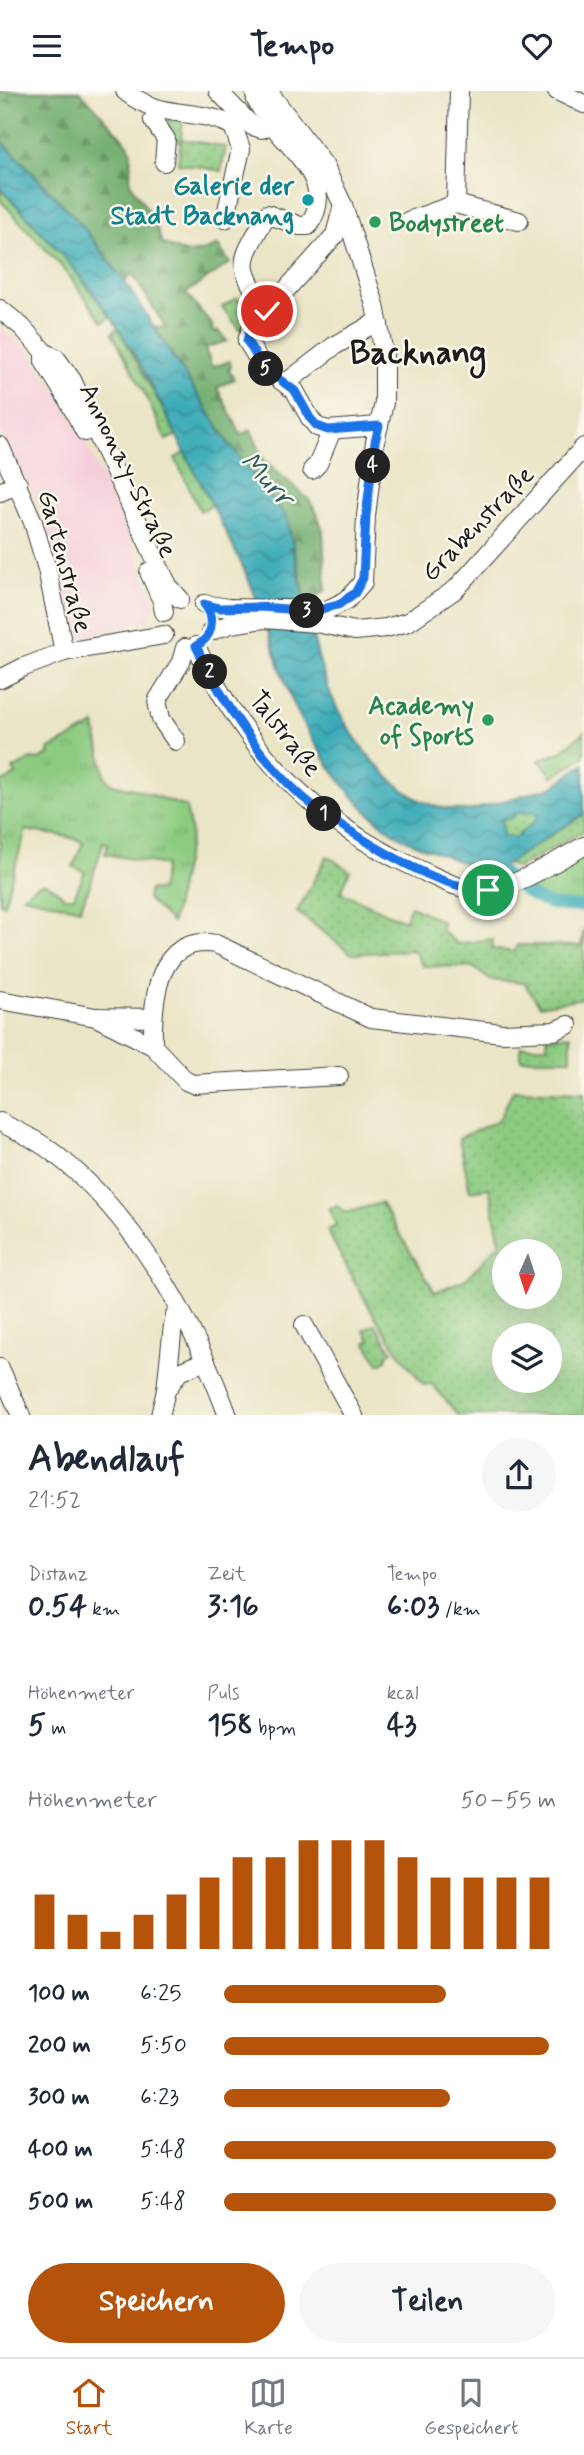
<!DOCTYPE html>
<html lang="de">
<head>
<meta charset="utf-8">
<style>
  body { margin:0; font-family:Mynerve,sans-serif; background:#f6f6f7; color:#1f2937; height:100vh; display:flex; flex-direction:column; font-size:26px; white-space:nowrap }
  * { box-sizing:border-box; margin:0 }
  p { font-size:23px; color:#747a83 }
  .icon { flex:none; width:38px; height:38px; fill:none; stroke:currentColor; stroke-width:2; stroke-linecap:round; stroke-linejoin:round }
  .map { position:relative; height:1324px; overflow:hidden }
  .sheet { display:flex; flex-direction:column; background:#fff; flex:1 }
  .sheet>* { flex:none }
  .needle { width:46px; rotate:183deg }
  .controls { position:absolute; left:492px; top:1148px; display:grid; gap:14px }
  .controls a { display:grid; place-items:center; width:70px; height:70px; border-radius:50%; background:#fff; box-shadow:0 7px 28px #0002; font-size:35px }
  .pin { position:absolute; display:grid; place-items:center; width:60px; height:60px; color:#fff; margin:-30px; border:4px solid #fff; border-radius:50%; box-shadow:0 2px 7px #0007 }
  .km { position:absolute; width:35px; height:35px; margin:-18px; border-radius:50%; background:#222; color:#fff; font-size:19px; line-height:35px; text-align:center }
  .round { display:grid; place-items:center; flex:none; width:74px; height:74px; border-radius:37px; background:#f6f6f7 }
  .summary { display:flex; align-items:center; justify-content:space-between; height:119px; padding:0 28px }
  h1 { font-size:38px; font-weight:700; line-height:52px }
  .stats { display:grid; grid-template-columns:repeat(3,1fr); gap:10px; height:119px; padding:7px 28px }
  .stats div { display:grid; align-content:center }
  .stats b { font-size:30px; font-weight:700 }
  .stats small { font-size:19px; font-weight:400 }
  .stats p { font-size:19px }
  .chart { height:196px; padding:14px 28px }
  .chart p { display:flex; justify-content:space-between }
  .chart svg { width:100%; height:126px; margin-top:7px; stroke:#b45309; stroke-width:6 }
  .action { display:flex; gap:14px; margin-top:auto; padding:14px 28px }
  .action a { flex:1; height:80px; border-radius:42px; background:#b45309; color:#fff; font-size:28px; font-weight:700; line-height:80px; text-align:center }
  .action a+a { background:#f6f6f7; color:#1f2937 }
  ul { padding:0 28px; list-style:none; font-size:23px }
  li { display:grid; grid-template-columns:112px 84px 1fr; align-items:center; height:52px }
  li i { height:18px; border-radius:9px; background:#b45309 }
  header { display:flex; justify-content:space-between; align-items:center; height:91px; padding:0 28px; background:#fff; font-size:32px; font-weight:700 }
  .tabs { display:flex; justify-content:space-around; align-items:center; height:98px; border-top:2px solid #e0e1e3; background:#fff; font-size:19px; color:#747a83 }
  .tabs a { display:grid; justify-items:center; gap:4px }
  .tabs .current { color:#b45309 }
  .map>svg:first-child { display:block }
</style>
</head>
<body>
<header><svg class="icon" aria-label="menu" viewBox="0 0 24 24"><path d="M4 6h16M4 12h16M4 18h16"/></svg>Tempo<svg class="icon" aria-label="heart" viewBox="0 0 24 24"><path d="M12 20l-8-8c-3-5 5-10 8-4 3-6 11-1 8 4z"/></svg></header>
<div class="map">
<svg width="584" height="1325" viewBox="0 0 584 1325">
  <defs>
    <pattern id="grass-dots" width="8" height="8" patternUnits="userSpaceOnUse" patternTransform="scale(1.75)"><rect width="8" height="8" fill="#8dcb81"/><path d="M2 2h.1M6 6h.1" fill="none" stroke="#79ae6f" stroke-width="1.8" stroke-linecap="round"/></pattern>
    <pattern id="forest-firs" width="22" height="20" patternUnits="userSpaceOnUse" patternTransform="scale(1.75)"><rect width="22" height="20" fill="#72af6f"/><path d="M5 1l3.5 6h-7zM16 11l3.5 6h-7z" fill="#5d8e5a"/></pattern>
    <pattern id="park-tufts" width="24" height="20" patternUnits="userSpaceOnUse" patternTransform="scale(1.75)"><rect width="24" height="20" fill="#8dcb81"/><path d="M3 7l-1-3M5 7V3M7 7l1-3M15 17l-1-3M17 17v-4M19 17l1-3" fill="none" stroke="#79ae6f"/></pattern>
    <pattern id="water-waves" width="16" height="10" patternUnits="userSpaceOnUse" patternTransform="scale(1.75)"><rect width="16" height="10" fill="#3bacb7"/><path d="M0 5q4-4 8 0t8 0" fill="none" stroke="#318b94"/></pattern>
  </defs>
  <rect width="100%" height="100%" fill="#fbf7ec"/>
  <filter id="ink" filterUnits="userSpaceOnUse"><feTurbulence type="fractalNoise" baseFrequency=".0143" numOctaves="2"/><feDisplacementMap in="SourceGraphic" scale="14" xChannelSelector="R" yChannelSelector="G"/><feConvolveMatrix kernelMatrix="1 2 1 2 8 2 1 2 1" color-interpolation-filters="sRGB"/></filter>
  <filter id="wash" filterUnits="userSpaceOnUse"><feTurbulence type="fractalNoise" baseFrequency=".00686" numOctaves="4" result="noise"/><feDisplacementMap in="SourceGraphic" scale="28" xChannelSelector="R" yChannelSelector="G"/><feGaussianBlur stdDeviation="1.57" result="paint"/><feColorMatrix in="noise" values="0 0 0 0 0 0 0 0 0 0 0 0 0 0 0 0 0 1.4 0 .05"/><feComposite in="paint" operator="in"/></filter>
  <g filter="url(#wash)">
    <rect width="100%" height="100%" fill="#eae5c6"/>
    <path fill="#f5cfdb" d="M0,236L34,265L81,340L131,450L155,511L149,530L74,549L61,512L45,426L0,341Z"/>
    <g fill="url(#grass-dots)" stroke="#54744e" stroke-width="2" fill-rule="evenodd">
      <path d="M174,27L183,28L181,48L226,56L221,80L178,72L181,50L171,49L164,37L168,29Z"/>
      <path d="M0,97L66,168L110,226L103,231L63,177L0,109Z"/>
      <path d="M237,207L246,220L255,212L258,221L241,240L222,216Z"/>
      <path d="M118,237L177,344L166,349L143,299L112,242Z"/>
      <path d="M185,362L213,414L200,420L175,367Z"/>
      <path d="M532,721L538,723L536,729L515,747L502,744L500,730L516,722Z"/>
      <path d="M584,723V740L517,777L506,772Z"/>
      <path d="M327,765L350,780L341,801L404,830L411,815L443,831L440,838L457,853L493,848L492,858L515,861L517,854L581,855L584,838V907L540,915L524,892L490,889L473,876L423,875L413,859L352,863L297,821Z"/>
      <path d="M571,944V968H521V955H547V946Z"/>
      <path d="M513,999L584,1001V1324H458L432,1293L424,1294C383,1245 357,1196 327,1139L336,1135L329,1117L337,1115L346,1122L381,1112L435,1201L466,1188L500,1152L489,1097L470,1100L459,1047L499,1029ZM504,1160H550V1206H504ZM504,1244H550V1290H504Z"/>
      <path d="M375,1233L392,1260L387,1263V1269L379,1273L366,1252L370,1249L364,1239Z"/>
    </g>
    <path fill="url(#forest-firs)" stroke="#476646" stroke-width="2" d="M0,0H80L128,53L131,60L130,92L154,129L162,152C185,164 194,165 218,154L230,172L186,202L213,235L211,238L215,242L218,240L227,250L205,257L212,276L230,270L231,277L228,278L234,288L217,297L241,343L251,339L264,369L309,409L317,422L323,440L326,499L313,508L305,507L287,427L229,353L154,235L166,237L132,183L125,191L80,132L0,48Z"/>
    <g fill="url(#park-tufts)" stroke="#54744e" stroke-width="2">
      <path d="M95,634L105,686L113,693L138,699L186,716L191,743L172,832L147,808L149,799L160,800L165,774L105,763L108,753L103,751L92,789L80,818L23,805C41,788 47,789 64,806H74L85,781L73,776L83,751C64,742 46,744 26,739L4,813L0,812V692L16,684L13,678L31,668L39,669L50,663L48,659Z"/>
      <path d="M584,641V665L553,686L539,669L561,661Z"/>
      <path d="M584,765V811C560,815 542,807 522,795Z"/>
    </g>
    <path fill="url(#water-waves)" stroke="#2c646a" stroke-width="2" fill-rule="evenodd" d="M0,48L80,132L125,191L229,353L287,427L293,456L288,458H293C305,505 312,554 329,599C344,638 385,693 424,711C440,718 455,720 472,719L552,696L584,673V723L502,776C478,780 457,770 436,761C423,756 408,752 397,744C349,714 302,641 284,588C271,552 262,517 246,483C227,441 205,401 184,360C168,327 152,293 133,261C98,200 48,147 0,97ZM532,721L538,723L536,729L515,747L502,744L503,735L500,729L512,727L516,722Z"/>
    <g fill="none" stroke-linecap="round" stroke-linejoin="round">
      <path stroke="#3bacb7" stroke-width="12" d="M485,765C518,795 536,820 584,815"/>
    </g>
  </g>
  <g filter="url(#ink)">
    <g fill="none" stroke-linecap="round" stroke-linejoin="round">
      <g stroke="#3b3a36" stroke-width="20">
        <g id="minor">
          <path d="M125,0C161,30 197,16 233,35L241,58L225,128"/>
          <path d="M218,0L252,35L262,38L271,33"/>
          <path d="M259,0L255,4L256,9C261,17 265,25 271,32C292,61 338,94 308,135H300L267,123C240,174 234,169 267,220"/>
          <path d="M557,0L584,13"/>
          <path d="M160,19L153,29L166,48L164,71"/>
          <path d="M456,113L459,0"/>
          <path d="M456,113L519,130"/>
          <path d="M343,114L335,144L251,238L247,250L263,276L295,300L310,327L317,336L328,339L379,335"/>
          <path d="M408,130L456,113"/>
          <path d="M0,218L22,236L44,261L56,267L72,289L160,478L169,496L180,508"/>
          <path d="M44,261V270L68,309L85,341"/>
          <path d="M286,292L334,255L373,233H379"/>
          <path d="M0,355L33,431L47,478L64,561"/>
          <path d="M312,379L318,373L332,339"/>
          <path d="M0,401L18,393"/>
          <path d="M149,481L162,510L164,521"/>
          <path d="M204,513L228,517L327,519L347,509L363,491L366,425L375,351L384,312V263L375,214L343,114L324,74L268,0"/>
          <path d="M211,540L231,533L264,528L316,532L355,540L386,537L408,531L456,498L584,356"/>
          <path d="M196,555C245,658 312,730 416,777C438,787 463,802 487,799C517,796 558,769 584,755"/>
          <path d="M0,588L24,576L64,561L164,544"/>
          <path d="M176,650L161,628L157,610L181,571L185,557"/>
          <path d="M0,909L96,926L152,927"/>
          <path d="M96,926L153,955L186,990L193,993L339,985"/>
          <path d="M153,955C152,911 156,843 216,853L371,927L502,942L554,940L568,934"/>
          <path d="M0,1031C17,1040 36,1048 51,1060C134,1121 193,1230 228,1325"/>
          <path d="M304,1234L354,1325"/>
          <path d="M0,1277L21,1325"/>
          <path d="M167,1298L179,1281L205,1270"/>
          <path d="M160,1325L166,1299L173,1234L175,1224L180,1218"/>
        </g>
      </g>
      <use href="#minor" stroke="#fff" stroke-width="18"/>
    </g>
  </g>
  <g fill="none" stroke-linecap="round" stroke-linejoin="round" filter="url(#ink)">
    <g stroke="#fff" stroke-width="14">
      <path id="route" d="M267,220L250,239L247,250L263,276L295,300L310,327L317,335L328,339L379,335L375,351L366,425L363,487L355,502L338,514L314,520L260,516L219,517L204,513C216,528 213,546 196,555C223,612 266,679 316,717C339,734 364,749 388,763C418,780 453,798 488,799"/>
    </g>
    <use href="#route" stroke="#1a73e8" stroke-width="9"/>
  </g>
  <circle fill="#0f9aa8" stroke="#fbf7ec" stroke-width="2.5" cx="308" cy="109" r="7"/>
  <g fill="#2e9e5b" stroke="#fbf7ec" stroke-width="2.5">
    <circle cx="375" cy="131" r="7"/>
    <circle cx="488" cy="629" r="7"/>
  </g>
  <g text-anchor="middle" stroke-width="5" stroke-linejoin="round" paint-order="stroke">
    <g font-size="26" font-weight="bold" fill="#0d838f" stroke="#fbf7ec" text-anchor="end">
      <text x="294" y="103">Galerie der<tspan x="294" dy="30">Stadt Backnang</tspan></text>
    </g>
    <g font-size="26" font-weight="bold" fill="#27864d" stroke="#fbf7ec" text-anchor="start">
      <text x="389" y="140">Bodystreet</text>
      <text x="474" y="623" text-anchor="end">Academy<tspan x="474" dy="30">of Sports</tspan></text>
    </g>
    <g font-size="26" fill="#1c1c1c" stroke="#fbf7ec">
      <text transform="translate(129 379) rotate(64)" y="9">Annonay-Straße</text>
      <text transform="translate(477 432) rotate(-46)" y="9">Grabenstraße</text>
      <text transform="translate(66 470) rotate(75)" y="9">Gartenstraße</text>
      <text transform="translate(286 642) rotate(52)" y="9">Talstraße</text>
    </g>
    <g font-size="28" font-style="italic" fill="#2a5d62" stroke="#fbf7ec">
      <text transform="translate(268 387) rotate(47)" y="10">Murr</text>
    </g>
    <g font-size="33" font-weight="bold" fill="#1c1c1c" stroke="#fbf7ec">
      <text x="418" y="272">Backnang</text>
    </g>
  </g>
</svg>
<div class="controls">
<a><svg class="needle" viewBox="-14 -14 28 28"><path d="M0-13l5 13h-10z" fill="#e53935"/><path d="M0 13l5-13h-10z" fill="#747a83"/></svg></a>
<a><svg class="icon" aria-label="layers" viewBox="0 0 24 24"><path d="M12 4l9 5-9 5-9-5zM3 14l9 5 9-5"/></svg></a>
</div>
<div class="pin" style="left:488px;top:799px;background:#1e9e55"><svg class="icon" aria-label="arrive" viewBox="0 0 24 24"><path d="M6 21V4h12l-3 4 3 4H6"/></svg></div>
<div class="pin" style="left:267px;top:220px;background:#d93025"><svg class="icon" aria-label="check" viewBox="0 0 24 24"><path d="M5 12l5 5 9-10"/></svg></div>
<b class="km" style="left:324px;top:723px">1</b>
<b class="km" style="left:210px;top:581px">2</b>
<b class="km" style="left:307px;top:520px">3</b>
<b class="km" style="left:373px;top:375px">4</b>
<b class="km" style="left:266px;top:278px">5</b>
</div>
<section class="sheet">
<div class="summary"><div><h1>Abendlauf</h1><p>21:52</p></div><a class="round"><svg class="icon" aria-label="share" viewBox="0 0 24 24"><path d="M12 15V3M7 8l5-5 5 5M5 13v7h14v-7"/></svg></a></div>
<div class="stats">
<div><p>Distanz</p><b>0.54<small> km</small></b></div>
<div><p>Zeit</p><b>3:16</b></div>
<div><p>Tempo</p><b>6:03<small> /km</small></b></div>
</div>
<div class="stats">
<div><p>Höhenmeter</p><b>5<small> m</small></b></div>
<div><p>Puls</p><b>158<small> bpm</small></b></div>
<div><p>kcal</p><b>43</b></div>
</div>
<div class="chart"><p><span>Höhenmeter</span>50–55 m</p>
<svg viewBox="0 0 160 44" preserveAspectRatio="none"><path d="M5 44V25M15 44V32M25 44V38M35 44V32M45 44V25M55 44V19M65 44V12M75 44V12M85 44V6M95 44V6M105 44V6M115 44V12M125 44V19M135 44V19M145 44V19M155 44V19"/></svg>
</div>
<ul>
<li><b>100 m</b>6:25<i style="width:67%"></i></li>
<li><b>200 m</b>5:50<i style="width:98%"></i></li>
<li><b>300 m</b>6:23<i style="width:68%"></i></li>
<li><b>400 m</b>5:48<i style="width:100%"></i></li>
<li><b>500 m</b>5:48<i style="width:100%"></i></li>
</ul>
<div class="action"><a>Speichern</a><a>Teilen</a></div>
</section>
<nav class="tabs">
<a class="current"><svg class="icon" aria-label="home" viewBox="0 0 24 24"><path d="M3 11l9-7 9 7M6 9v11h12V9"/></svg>Start</a>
<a><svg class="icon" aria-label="map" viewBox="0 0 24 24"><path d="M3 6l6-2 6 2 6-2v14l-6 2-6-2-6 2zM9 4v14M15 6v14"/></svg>Karte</a>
<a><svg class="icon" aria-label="saved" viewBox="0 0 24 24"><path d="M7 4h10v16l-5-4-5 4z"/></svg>Gespeichert</a>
</nav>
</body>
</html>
